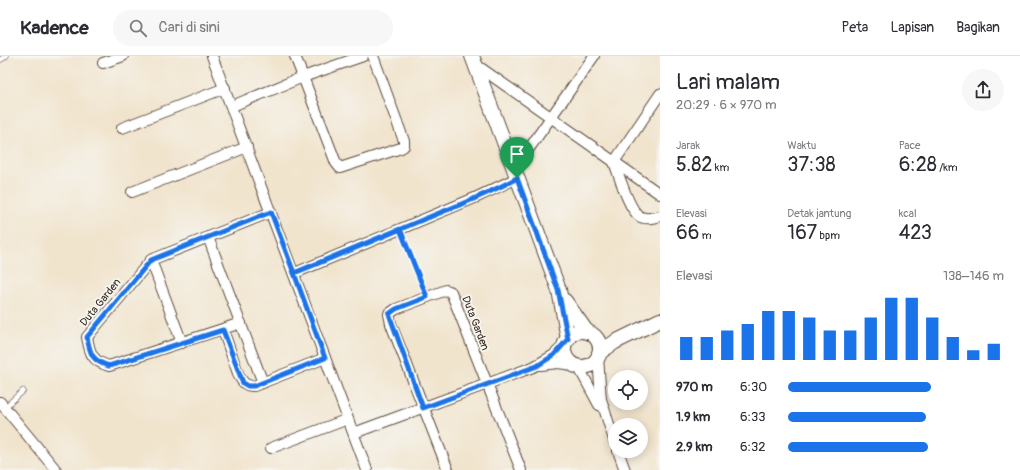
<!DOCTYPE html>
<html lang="id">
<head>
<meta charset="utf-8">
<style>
  body { margin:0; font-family:Pangolin,sans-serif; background:#f7f7f7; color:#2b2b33; height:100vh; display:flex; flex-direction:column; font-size:15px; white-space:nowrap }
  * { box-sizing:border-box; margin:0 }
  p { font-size:13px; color:#7c7c81 }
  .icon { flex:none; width:22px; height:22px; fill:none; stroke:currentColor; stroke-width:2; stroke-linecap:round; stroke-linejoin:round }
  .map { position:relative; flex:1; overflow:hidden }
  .details { display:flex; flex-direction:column; background:#fff; width:360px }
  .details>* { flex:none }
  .controls { position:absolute; left:608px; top:314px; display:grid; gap:8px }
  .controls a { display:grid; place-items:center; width:40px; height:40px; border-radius:50%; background:#fff; box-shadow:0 2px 10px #0003; font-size:20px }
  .pin { position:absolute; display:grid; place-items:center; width:34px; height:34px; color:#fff; margin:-41px -17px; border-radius:50% 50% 50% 0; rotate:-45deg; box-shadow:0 0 4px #0007 }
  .pin .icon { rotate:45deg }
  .round { display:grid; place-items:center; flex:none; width:42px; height:42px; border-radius:21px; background:#f7f7f7 }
  .headline { display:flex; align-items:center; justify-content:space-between; height:68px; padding:0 16px }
  h1 { font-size:22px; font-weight:600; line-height:30px }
  .metrics { display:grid; grid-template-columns:repeat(3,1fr); gap:6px; height:68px; padding:4px 16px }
  .metrics div { display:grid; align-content:center }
  .metrics b { font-size:20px; font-weight:600 }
  .metrics small { font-size:11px; font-weight:400 }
  .metrics p { font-size:11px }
  .chart { height:112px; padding:8px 16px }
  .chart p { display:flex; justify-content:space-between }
  .chart svg { width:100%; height:72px; margin-top:4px; stroke:#1a73e8; stroke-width:6 }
  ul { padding:0 16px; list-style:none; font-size:13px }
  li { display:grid; grid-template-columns:64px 48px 1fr; align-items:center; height:30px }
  li i { height:10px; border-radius:5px; background:#1a73e8 }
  header { display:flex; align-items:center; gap:24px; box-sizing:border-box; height:56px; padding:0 20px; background:#fff; border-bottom:1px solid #e1e1e2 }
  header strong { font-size:19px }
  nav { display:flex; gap:22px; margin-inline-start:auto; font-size:14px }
  .search { width:280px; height:36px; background:#f7f7f7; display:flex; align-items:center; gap:10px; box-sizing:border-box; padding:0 14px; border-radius:22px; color:#7c7c81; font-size:15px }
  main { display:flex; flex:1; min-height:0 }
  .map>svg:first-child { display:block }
</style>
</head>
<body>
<header>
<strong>Kadence</strong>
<div class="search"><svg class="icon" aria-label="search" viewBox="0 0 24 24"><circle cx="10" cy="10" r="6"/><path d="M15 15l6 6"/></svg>Cari di sini</div>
<nav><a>Peta</a><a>Lapisan</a><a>Bagikan</a></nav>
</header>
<main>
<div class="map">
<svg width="660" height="414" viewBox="0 0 660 414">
  <rect width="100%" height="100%" fill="#f6f6f2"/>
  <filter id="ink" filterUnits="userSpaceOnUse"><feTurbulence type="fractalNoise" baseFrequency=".025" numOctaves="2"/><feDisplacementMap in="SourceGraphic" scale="8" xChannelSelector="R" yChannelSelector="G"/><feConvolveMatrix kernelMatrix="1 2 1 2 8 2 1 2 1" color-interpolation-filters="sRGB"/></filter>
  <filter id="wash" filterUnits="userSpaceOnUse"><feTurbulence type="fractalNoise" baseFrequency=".012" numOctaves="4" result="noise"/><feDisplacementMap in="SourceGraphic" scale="16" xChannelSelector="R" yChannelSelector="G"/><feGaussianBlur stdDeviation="0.9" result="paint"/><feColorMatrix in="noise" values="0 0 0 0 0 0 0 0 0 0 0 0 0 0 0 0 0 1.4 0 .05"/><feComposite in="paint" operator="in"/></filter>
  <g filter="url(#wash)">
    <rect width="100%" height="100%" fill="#f1e4cd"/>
  </g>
  <g filter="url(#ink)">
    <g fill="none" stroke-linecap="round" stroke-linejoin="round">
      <g stroke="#564638" stroke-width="6">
        <g id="lane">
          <path d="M0,4L6,0"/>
          <path d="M5,351L23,335"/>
        </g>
      </g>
      <g stroke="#564638" stroke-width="12">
        <g id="street">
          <path d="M212,0L367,414"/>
          <path d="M295,0L336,107L340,112L401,92L404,90V85L373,0"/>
          <path d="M103,7L123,0"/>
          <path d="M475,8L660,138"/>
          <path d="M660,38L614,106C619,119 628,152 639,160C645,164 653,162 660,160"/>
          <path d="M232,50L303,21L363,0"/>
          <path d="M122,72L225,32"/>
          <path d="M514,114L594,0"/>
          <path d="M132,136L247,91"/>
          <path d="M208,181L263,327"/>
          <path d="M151,204L182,287"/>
          <path d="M295,217L477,141L517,122"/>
          <path d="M241,267L109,310C92,305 90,298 87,281L151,204L271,156"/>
          <path d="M223,274L239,320C243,327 246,330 254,330L325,302"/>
          <path d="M598,301L601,343L615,387"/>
          <path d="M541,309L558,307L573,309"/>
          <path d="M578,310L599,349"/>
          <path d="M0,346L56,414"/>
          <path d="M354,377L533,311L554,299L565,288"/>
          <path d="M271,392L348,363"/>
          <path d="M618,395L625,414"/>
          <path d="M448,414L391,268L389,258L396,253L446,234L451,236L521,414"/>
        </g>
      </g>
      <g stroke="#564638" stroke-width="16">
        <g id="secondary">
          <path d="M472,0L559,234L568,283"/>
          <path d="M565,245L587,276"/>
          <circle cx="582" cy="293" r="18"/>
          <path d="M599,297L615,286L660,264"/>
        </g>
      </g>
      <path stroke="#564638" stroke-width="2" stroke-dasharray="3 3" stroke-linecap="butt" d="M404,182L424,232"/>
      <use href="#lane" stroke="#fff" stroke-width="5"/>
      <use href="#street" stroke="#fff" stroke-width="10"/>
      <use href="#secondary" stroke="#fff" stroke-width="14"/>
    </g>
  </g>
  <g fill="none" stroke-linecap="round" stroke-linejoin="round" filter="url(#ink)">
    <g stroke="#fff" stroke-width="8">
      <path id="route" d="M517,122C487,139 454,151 422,164C379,182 337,200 294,217L271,156L151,204L87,281C90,298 92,305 109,310L223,274L243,327L248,330H254L325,302L294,217L400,173L427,241L396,253L389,258L423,352L537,310L554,299L568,283L558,234L517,122"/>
    </g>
    <use href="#route" stroke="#1a73e8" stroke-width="5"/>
  </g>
  <g text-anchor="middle" stroke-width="3.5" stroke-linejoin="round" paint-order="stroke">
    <g font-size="11" fill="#3b2a1e" stroke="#f6f6f2">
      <text transform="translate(100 246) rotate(-51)" y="4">Duta Garden</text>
      <text transform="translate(476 267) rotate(69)" y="4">Duta Garden</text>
    </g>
  </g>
</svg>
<div class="controls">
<a><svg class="icon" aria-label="locate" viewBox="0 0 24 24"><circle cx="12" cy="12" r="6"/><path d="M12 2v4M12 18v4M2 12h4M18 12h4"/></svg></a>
<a><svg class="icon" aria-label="layers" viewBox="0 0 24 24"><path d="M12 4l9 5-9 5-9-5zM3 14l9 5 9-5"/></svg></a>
</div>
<div class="pin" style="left:517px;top:122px;background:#1e9e55"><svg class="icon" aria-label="arrive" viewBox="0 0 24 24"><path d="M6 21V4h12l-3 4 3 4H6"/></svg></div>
</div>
<section class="details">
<div class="headline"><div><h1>Lari malam</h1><p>20:29 · 6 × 970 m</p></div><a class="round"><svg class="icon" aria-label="share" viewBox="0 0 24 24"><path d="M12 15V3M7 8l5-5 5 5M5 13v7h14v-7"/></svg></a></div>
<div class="metrics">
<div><p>Jarak</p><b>5.82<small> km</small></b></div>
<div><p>Waktu</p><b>37:38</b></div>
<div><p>Pace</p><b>6:28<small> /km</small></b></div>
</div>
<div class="metrics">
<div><p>Elevasi</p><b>66<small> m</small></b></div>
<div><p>Detak jantung</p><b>167<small> bpm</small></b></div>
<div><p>kcal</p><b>423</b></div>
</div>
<div class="chart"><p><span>Elevasi</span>138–146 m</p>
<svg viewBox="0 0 160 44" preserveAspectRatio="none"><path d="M5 44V30M15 44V30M25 44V26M35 44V22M45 44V14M55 44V14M65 44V18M75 44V26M85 44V26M95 44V18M105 44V6M115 44V6M125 44V18M135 44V30M145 44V38M155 44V34"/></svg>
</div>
<ul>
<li><b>970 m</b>6:30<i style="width:66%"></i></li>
<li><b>1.9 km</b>6:33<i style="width:64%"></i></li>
<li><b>2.9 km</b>6:32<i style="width:65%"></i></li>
</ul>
</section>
</main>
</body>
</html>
